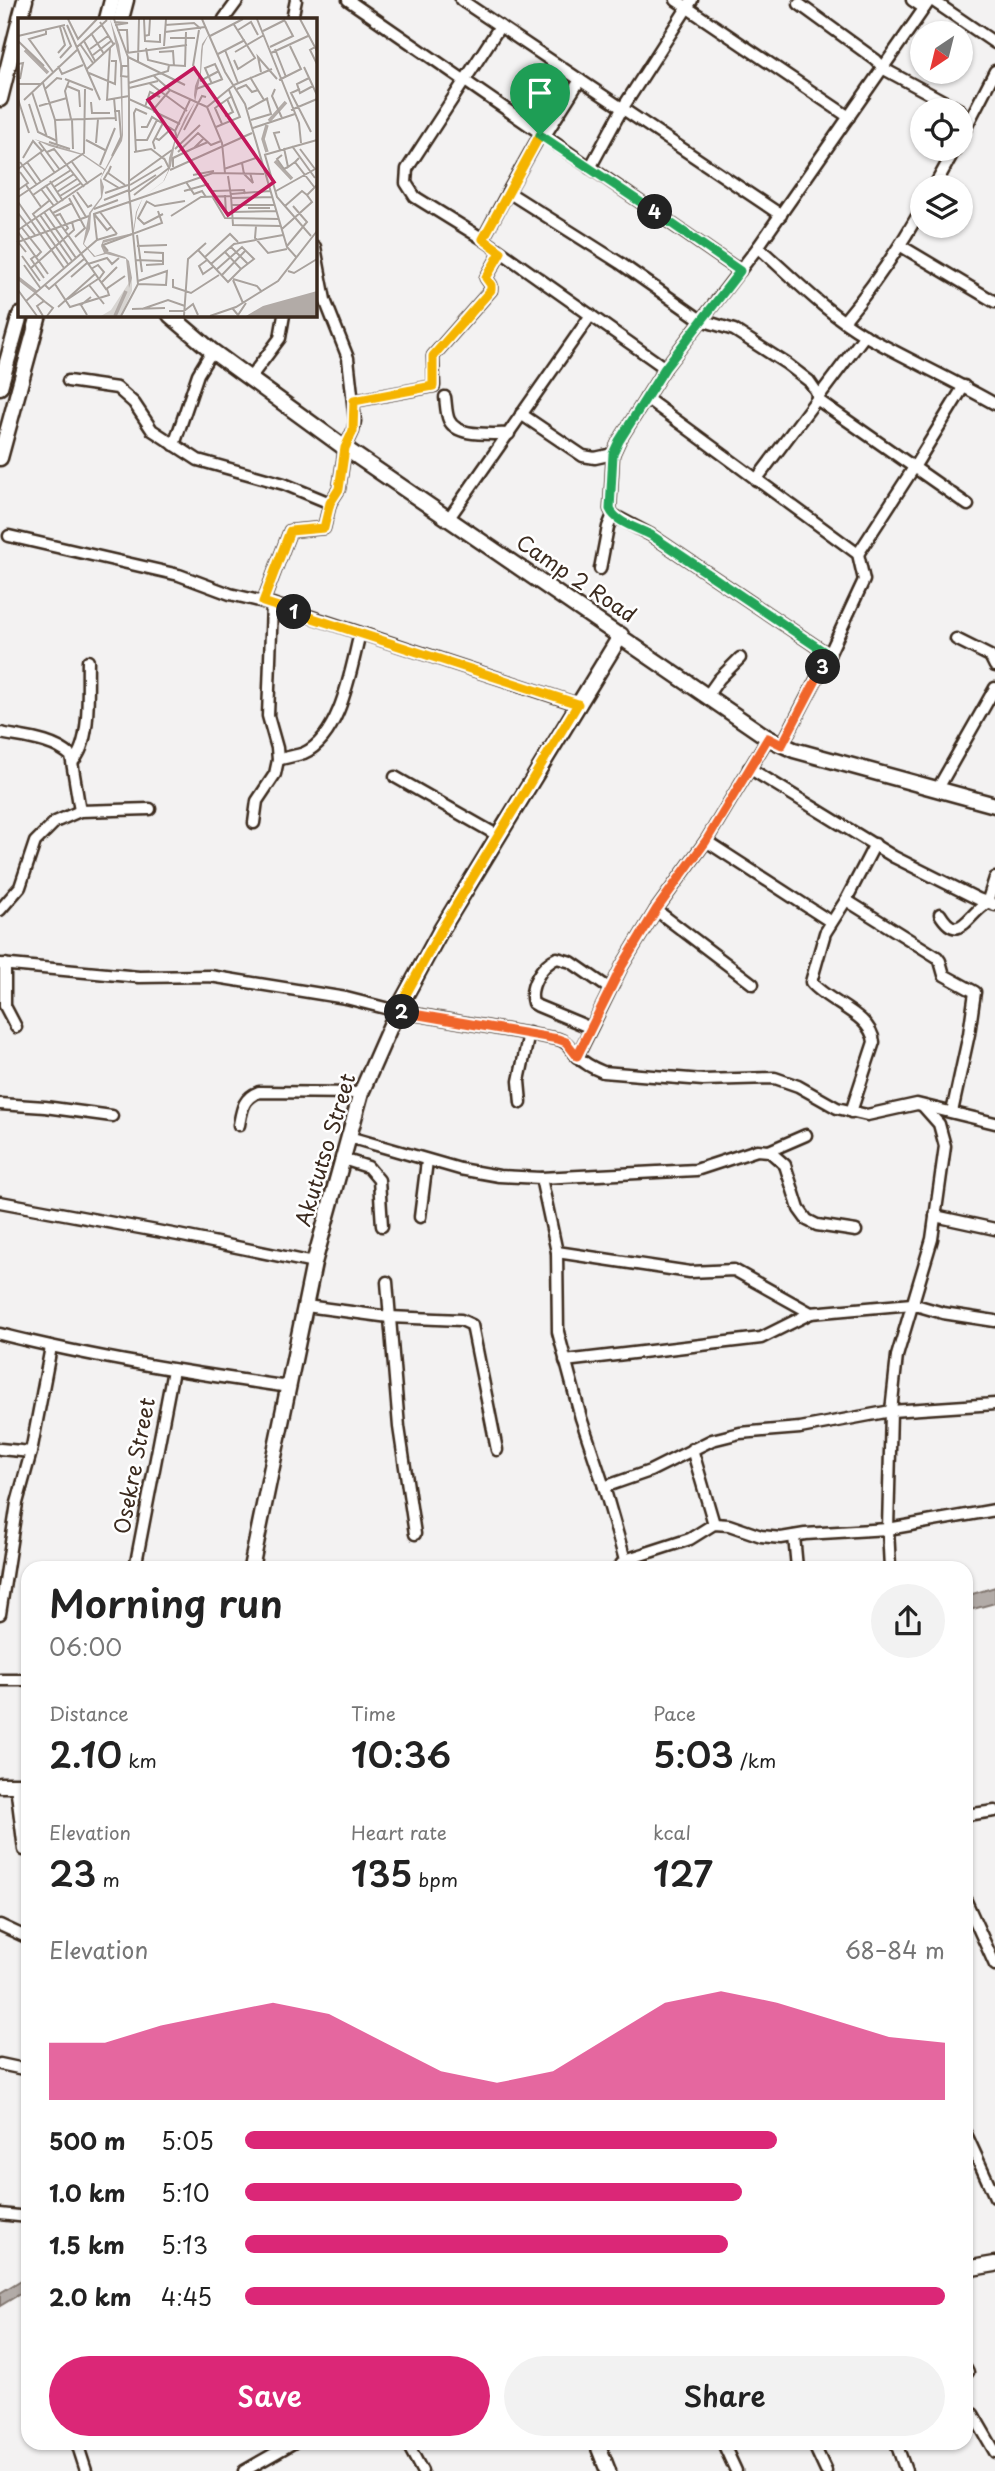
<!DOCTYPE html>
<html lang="en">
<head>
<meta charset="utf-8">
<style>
  body { margin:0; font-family:"Playpen Sans",sans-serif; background:#f2f2f2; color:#222; height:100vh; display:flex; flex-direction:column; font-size:26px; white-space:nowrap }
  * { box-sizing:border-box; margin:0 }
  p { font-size:23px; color:#767676 }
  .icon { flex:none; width:38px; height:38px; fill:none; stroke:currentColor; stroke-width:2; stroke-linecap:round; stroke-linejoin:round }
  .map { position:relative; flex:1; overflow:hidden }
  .panel { position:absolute; left:21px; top:1561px; width:952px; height:889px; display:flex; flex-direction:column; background:#fff; border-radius:21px; box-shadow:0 2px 5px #0004 }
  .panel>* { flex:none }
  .needle { width:46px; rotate:215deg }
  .buttons { position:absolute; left:910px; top:21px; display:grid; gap:14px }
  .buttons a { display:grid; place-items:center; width:63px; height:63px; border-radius:50%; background:#fff; box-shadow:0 2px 5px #0004; font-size:35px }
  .pin { position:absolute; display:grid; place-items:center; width:60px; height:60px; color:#fff; margin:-72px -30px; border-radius:50% 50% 50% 0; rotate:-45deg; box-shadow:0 0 7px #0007 }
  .pin .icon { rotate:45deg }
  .km { position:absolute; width:35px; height:35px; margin:-18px; border-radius:50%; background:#222; color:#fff; font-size:19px; line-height:35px; text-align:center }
  .round { display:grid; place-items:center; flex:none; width:74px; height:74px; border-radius:37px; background:#f2f2f2 }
  .headline { display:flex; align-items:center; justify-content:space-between; height:119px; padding:0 28px }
  h1 { font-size:38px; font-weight:600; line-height:52px }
  .figures { display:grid; grid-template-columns:repeat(3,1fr); gap:10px; height:119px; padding:7px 28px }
  .figures div { display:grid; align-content:center }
  .figures b { font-size:35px; font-weight:600 }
  .figures small { font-size:19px; font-weight:400 }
  .figures p { font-size:19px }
  .chart { height:196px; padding:14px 28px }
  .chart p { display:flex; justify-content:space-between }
  .chart svg { width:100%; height:126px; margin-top:7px; fill:#db2777; opacity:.7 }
  .cta { display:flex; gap:14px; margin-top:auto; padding:14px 28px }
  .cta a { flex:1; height:80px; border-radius:42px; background:#db2777; color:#fff; font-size:28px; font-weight:600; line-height:80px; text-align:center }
  .cta a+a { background:#f2f2f2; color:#222 }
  ul { padding:0 28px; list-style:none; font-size:23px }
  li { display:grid; grid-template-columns:112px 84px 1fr; align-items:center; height:52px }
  li i { height:18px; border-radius:9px; background:#db2777 }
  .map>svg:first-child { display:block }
</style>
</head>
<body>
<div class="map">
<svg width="995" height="2471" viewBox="0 0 995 2471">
  <rect width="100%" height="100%" fill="#f3f2f2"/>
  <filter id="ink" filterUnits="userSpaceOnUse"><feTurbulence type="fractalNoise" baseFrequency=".0143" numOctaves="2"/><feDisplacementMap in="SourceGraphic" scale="14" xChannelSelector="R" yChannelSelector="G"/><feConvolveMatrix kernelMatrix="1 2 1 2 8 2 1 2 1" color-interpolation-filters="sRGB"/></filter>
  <g filter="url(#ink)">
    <g fill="#b2aba7" stroke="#827770" stroke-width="2">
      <path d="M995,1587V1603L966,1611V1596Z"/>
      <path d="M28,2276V2289L0,2306V2293Z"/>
    </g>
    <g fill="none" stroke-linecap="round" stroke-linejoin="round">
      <g stroke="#3b2a1e" stroke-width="15">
        <g id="street">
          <path d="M348,0L740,271"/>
          <path d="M461,0L781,215"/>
          <path d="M676,0L849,117"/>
          <path d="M912,0L924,8"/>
          <path d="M932,0L995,43"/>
          <path d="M799,4L876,60L884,69L960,110"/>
          <path d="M224,19L238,0"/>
          <path d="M292,19L296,0"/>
          <path d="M540,135L508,192L620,263L701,320L734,330L787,364L809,381L816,391L818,400L968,505"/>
          <path d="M544,137L580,80"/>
          <path d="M961,137L995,71"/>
          <path d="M590,168L622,109L692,0"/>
          <path d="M934,187L955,149"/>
          <path d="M508,192L483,239L665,368"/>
          <path d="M483,239L415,197L406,183L407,169L500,26"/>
          <path d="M901,246L995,302"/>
          <path d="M758,247L930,0"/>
          <path d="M844,321C874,285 899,249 922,208"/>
          <path d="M250,378L280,338L284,315"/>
          <path d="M68,381L117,388L134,403L152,430L198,460L284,484L330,503"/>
          <path d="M445,397C446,403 446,414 449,420C457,438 492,433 509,434"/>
          <path d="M646,398L858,554L864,580L829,655L782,745"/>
          <path d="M354,401L434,386L433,356L491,290V285L486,278L501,252"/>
          <path d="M521,414L583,456L595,458L613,454"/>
          <path d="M174,445L198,374L212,351"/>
          <path d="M756,480L865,335"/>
          <path d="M613,515L651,535L829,655"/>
          <path d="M449,518L591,315"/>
          <path d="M9,536L179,575L230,594L272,604L577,704"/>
          <path d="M858,554L913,469L964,386"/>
          <path d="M600,569L608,527L613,515L610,509L613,454L619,441L665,368L758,247C792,277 826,313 866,336C909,360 953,380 995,404"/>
          <path d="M263,602L290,531L324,528L330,503L339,489L345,448L353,431L355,421L348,358L325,300L315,247"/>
          <path d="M956,639L990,656L995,666"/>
          <path d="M707,696L719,679L740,658"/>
          <path d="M0,733C23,738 52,739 71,756L80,811"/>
          <path d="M278,760C286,757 296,756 304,753C341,736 351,668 360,633"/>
          <path d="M73,761C92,743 87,688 88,661"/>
          <path d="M749,768L894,857L978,899L995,905"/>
          <path d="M395,777L497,835"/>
          <path d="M937,790L995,688"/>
          <path d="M254,823L257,801L275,774L278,760L277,748L268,716L272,604"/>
          <path d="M706,841L831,922"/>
          <path d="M846,900L937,957L940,961L944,975L975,992L969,1034L952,1112"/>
          <path d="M0,910L20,887L35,842L55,822L80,811L150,809"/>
          <path d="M656,910L753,984"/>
          <path d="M940,914C959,945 968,914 987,903L995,878"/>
          <path d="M0,964L139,977L210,976L346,998L397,1011L558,1039C568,1042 570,1048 576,1055C584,1064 593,1068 603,1072L703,1080L775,1078L798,1086L837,1108L867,1115L917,1104L995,1123"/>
          <path d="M5,964V1006L16,1027"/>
          <path d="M591,1028L538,1006L533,1003C528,987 542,964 557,958L571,962L610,989"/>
          <path d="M577,1057L622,966L656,910L706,841L768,738"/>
          <path d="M521,1103L519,1081L529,1033"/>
          <path d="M0,1104L45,1107L112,1116"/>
          <path d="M851,1112L874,1042C871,1014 828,1003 811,982L825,933L846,900L875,844"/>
          <path d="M239,1125C242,1109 243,1098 259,1092L361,1093"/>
          <path d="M349,1137L460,1169L499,1176L541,1178L557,1252L558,1332L581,1418L604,1487L650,1471L712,1440L740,1433L800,1428L891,1411L995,1404"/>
          <path d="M769,1151L806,1135"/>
          <path d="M343,1159L368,1167L379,1180L382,1226"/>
          <path d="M541,1178L696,1170L757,1150L769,1151L785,1165L799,1209L807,1220L817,1225L856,1231"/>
          <path d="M0,1202L178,1235L314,1263"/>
          <path d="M935,1216L995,1229"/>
          <path d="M420,1217L427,1161"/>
          <path d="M557,1252L690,1272L734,1270L811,1313L761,1338L565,1361"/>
          <path d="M387,1282L399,1427L415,1534"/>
          <path d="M306,1306L389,1317L461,1320L472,1325L497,1450"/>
          <path d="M811,1313L912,1304L943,1313L995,1321"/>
          <path d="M0,1334C95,1358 192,1373 289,1387"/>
          <path d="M0,1449L31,1452"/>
          <path d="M692,1449L714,1524"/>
          <path d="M604,1487L625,1560L631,1568"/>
          <path d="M794,1536L797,1568"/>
          <path d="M135,1568L173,1370"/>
          <path d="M618,1568L625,1560L690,1539L714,1524L729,1525L761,1536L781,1538L805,1534L888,1529L995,1510"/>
          <path d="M890,1568L888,1529L891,1411L897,1356L932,1239L945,1146L939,1124L923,1106"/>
          <path d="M0,1614L17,1503L31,1452L51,1347"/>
          <path d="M0,1680H28"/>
          <path d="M16,1785L24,1850"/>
          <path d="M966,1815L995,1811"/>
          <path d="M966,1901L995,1965"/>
          <path d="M0,1925L28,1938"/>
          <path d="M0,2064L28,2070"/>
          <path d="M966,2134L995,2197"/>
          <path d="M0,2214L28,2217"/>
          <path d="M966,2368L968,2372"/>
          <path d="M973,2414L995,2452"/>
          <path d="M77,2443L86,2471"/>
          <path d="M407,2443L422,2471"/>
          <path d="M723,2443L736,2471"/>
          <path d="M813,2443L826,2471"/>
          <path d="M896,2443L906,2471"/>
          <path d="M244,2471L293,2443"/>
        </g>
      </g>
      <g stroke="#3b2a1e" stroke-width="19">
        <g id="secondary">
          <path d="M20,19L25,0"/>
          <path d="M107,19L112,0"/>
          <path d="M121,19L126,0"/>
          <path d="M0,99L19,23"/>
          <path d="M170,315L212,351L345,448L768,738L794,750L995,805"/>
          <path d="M0,387L20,315"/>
          <path d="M0,458L39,315"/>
          <path d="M251,1568L314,1263L361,1093L397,1011L441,930L621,635"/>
          <path d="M0,1785H28"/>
          <path d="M966,2269L995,2264"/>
          <path d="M597,2443L608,2471"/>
        </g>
      </g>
      <use href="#street" stroke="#fff" stroke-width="10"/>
      <use href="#secondary" stroke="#fff" stroke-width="14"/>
    </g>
  </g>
  <g fill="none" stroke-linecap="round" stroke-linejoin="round" filter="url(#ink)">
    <g stroke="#fff" stroke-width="14">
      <path id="split-1" d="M294,612L263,602L290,531L324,528L330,503L339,489L345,448L353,431L354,401L433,386V356L491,290V285L486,278L501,252L483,239L540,135"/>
    </g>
    <g stroke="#fff" stroke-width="14">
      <path id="split-2" d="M294,612L578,704L441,930L397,1011L402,1012"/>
    </g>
    <g stroke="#fff" stroke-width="14">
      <path id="split-3" d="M402,1012L558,1039L566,1042L577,1056L622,966L656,910L706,841L768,738L782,745L823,667"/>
    </g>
    <g stroke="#fff" stroke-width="14">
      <path id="split-4" d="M655,212L740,271L665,368L619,441L613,454L610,509C616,523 638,528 651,535L829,655L823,667"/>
    </g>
    <g stroke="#fff" stroke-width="14">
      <path id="split-5" d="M540,135L655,212"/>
    </g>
    <use href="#split-1" stroke="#f5b400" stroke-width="9"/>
    <use href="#split-2" stroke="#f5b400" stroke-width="9"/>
    <use href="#split-3" stroke="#f0652b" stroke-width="9"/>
    <use href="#split-4" stroke="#22a559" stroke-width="9"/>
    <use href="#split-5" stroke="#22a559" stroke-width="9"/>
  </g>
  <g text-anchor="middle" stroke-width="5" stroke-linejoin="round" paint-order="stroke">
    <g font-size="21" fill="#3b2a1e" stroke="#fff">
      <text transform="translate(576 579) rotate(34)" y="7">Camp 2 Road</text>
      <text transform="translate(326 1150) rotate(-73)" y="7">Akututso Street</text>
      <text transform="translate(135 1466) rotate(-79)" y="7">Osekre Street</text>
    </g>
  </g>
  <g transform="translate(18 18)">
    <rect width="299" height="299" fill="#f3f2f2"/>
    <path d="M114,260V273L103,298H83L93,292Z" fill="#d8d5d2"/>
    <path d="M92,1L101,27L104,46L105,117L104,123L83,160L86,169L84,180L73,195L72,211L66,226L77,238L86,235L83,228L85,222L115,215L118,194L125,179L145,164L150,153L151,140L156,124L167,100L177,84L176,77L177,68L182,55L183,33L184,26L191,16L185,28L183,55L177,84L157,125L153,148L146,163L125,179L119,194L116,213L114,217L85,225L89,233L107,239L111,243L114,260L111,270L108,241L88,236L76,239L65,226L71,195L83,179L82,162L86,152L64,137L31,128L16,121L65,136L87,151L104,118L102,46ZM299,273V298H228L245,288Z" fill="#b2aba7"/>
    <path fill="none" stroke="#b2aba7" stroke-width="3.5" d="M7,32L30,55M251,103L268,84M249,107L245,121L249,134M257,143L274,161M0,260L18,274M97,298L108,273"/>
    <path fill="none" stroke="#a9a29d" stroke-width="2" d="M50,1L60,21L79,1M96,1L110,39L111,81M126,1L127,23L142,24V16M184,1L207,54L227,86L269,229L279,240M239,1L281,105L283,125M282,1L299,33M82,4L96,27M96,4L110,5L97,7M215,5L237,40L220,51L216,42M49,7L82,82M147,7L176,5L183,11M28,11V16L11,21L35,54M99,12H109L110,34M220,12L233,4L240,17M245,13L267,2M147,14L187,9M73,15L86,36M0,18L47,7M126,18L131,17L132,1M192,18L225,1M152,20H177M0,23L26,48M66,23L77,43M62,26L75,45M146,28L148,1M59,29L89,2M252,29L275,18L267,3M297,29L292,32L299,46M128,30L130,42L151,47M72,31L90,18M257,31L268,59M207,32L220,65M141,34L155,33L156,48M217,34L246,17M40,35L47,27L42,9M108,35L169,27M253,35L290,18M200,36L227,22M75,37L93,23M110,39L167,67M42,40L53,28L45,8M120,43L121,1M0,46L5,45L2,61M40,48L44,56L65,47M110,48H104L103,58L111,59M175,48L181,12M286,49L299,77M69,51L97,25M243,54L240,39L259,61M71,55L97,66L98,43H93M136,58L152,72M232,59L246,82M291,60L279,66L282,75L295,68M47,61L75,72M261,62L283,51L272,28M51,63L47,73L53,101M182,63L201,53M25,65L37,102L39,130M111,65L150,53L151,47L167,48L168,14M131,65L169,93M0,66H23M194,66L187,50L197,46L204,61M216,67L254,51M49,68L61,73L62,89M111,70L140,63M27,71L39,60L44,61M178,71L205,61M219,71L228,67L234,74L240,72M257,71L254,78L264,100M282,71L273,75L293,114M14,74L29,119M96,80L98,103M0,81L11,115M6,82L59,32M88,82L111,78M89,82L92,30M73,84L74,95H92M11,86L20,114L39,123M21,88L49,80M127,89L132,74L142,79M189,89L204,125L207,155M230,91L250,80M273,92L299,81M135,93L162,106M207,98L215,94L209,81M54,101L55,131M37,102L97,100M233,102L253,96L249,81M204,106L197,90L214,78M123,109H129L134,99L157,113L159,120M198,109L222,99L211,72M235,110L277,96M166,112L184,78L188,79M157,113L172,82M262,114L256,115L262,132M137,120L141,122L154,110M186,120L176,130L190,124M68,122L87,132M118,122H129L139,102M21,124L42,152M31,124L52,131M78,125L80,101M274,128L297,160M266,130L270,149L277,144M137,131L135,124L145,105M157,131L182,107M282,131L297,151M22,134L37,155M29,134L36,131L66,169M116,134L133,131L146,141M118,134L116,95L118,91L129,96M160,134L180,115L193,127L203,123M246,137L299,122M247,137L259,179L293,218M264,137L259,141L266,151L270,149M94,138L103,119L101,93H96M5,140L15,123L24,133M281,140L277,144L297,170M2,144L19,167M9,144L23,164M54,144L70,166M224,145L226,156L235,165L232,155M82,147L97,110M93,148L90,155L107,167M155,149V140L176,130M0,151L27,131M206,151L238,140M152,152L234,115M90,154L86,161L101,170M175,157L196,153M32,163L45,183M111,163L154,132M168,164L176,176L184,173L188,179M8,167L23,189M112,167L144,148M28,168L53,152M36,169L56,156M23,171L36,188M0,172L10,165L2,154M166,173L191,166M195,173L226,172L227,176M258,173L299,150M39,174L59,161M59,174L70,189L74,187M111,174L138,157M87,175L110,167M213,176L252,173M15,177L28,168L40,185M55,177L68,199M116,177L151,150L146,140M207,177L208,195H213M42,178L63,165M194,178L207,200L261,201M213,178L215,207L263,208M0,179L66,135L67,71M51,180L67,210L57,219M213,180L254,179M32,182L15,196L50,246M86,182L111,172M128,183L137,188L167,183M129,183L120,200L126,206L145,196M0,184L46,250M213,187H257M267,188L284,173L289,177M31,190L88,271L107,258M230,190H252M76,191L100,182M26,194L58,240M82,194L99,216M213,194L258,193M0,195L17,217M35,195L54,185M76,196L89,212L93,209M22,197L54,243M37,198L42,196L50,210L47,213M153,198L183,179L213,178L210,158M238,208L237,220L250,235L269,231M4,210L23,234L18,239M264,211L294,184L289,177L299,167M0,212L84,155M0,214L30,256M119,217L124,254M79,222L76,196L195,155L246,156M119,228L149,227M269,228L289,204L275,188M213,229L230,246M180,232L210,264L223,251L207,234M90,233L85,227L144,205L140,193M8,234L0,224L71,198M126,234L145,235V246L128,247M4,238L22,263M17,238L13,241L26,260M187,239L212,216L220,224M118,242L145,243M189,242L181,248L185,256L195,249M70,246L89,240L94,246L101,240M193,246L216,226L265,217M6,247L23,271M13,250L56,212L54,204M73,251L80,247L86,254L81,261M198,252L224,229L236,241L223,251M270,253L276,255L299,241M203,258L228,232M53,259L69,245M155,261V269L173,275L201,257M215,261L239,268L244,274M215,262L225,285M120,263L149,253L148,267L120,266M83,265L99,249M37,266L52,289L91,277L89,271M27,267L31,271L66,241M71,267L86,286M0,272L19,298M17,275L26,283L19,288L25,298M50,281L80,261M8,283L79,222L99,216M26,283L35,290L29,298M40,289L77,256M114,291L147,290M124,291L150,282L167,288M215,291L220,297L228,285M151,293H166L175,286L180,297M69,297L63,287L73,279M103,298L120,266L111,174V81L135,92L152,72L189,89L216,67M166,298L170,241L188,225M192,298L218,289L260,263L299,213"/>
    <path fill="#c2185b" fill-opacity="0.15" stroke="#c2185b" stroke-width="3.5" d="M176,50L256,164L210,197L130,82Z"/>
    <rect width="299" height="299" fill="none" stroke="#3b2a1e" stroke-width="3.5"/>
  </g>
</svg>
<div class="buttons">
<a><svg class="needle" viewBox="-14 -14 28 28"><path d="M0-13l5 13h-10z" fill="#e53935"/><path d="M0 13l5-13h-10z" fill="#767676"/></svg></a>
<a><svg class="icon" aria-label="locate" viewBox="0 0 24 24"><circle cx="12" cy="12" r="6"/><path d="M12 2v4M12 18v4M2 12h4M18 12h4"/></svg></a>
<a><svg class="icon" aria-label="layers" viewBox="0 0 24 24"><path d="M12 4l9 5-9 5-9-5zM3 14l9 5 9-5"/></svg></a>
</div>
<div class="pin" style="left:540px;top:135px;background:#1e9e55"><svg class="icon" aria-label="arrive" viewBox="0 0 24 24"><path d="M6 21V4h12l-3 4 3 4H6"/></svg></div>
<b class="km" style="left:294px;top:612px">1</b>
<b class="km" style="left:402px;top:1012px">2</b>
<b class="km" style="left:823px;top:667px">3</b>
<b class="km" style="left:655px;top:212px">4</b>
<section class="panel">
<div class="headline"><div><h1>Morning run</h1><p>06:00</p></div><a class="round"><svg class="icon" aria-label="share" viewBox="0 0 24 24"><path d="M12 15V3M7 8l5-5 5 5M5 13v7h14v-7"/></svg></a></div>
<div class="figures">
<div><p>Distance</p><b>2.10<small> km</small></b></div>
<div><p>Time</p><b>10:36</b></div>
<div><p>Pace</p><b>5:03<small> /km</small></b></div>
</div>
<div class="figures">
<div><p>Elevation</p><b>23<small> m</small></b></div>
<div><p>Heart rate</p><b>135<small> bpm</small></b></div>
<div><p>kcal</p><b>127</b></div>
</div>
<div class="chart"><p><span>Elevation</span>68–84 m</p>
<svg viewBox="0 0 160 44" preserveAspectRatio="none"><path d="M0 44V24L10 24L20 18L30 14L40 10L50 14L60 24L70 34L80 38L90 34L100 22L110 10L120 6L130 10L140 16L150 22L160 24V44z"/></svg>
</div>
<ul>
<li><b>500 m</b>5:05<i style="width:76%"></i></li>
<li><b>1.0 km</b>5:10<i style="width:71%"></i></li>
<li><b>1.5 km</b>5:13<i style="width:69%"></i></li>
<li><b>2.0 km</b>4:45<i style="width:100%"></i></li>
</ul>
<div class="cta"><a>Save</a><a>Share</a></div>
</section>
</div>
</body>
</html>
